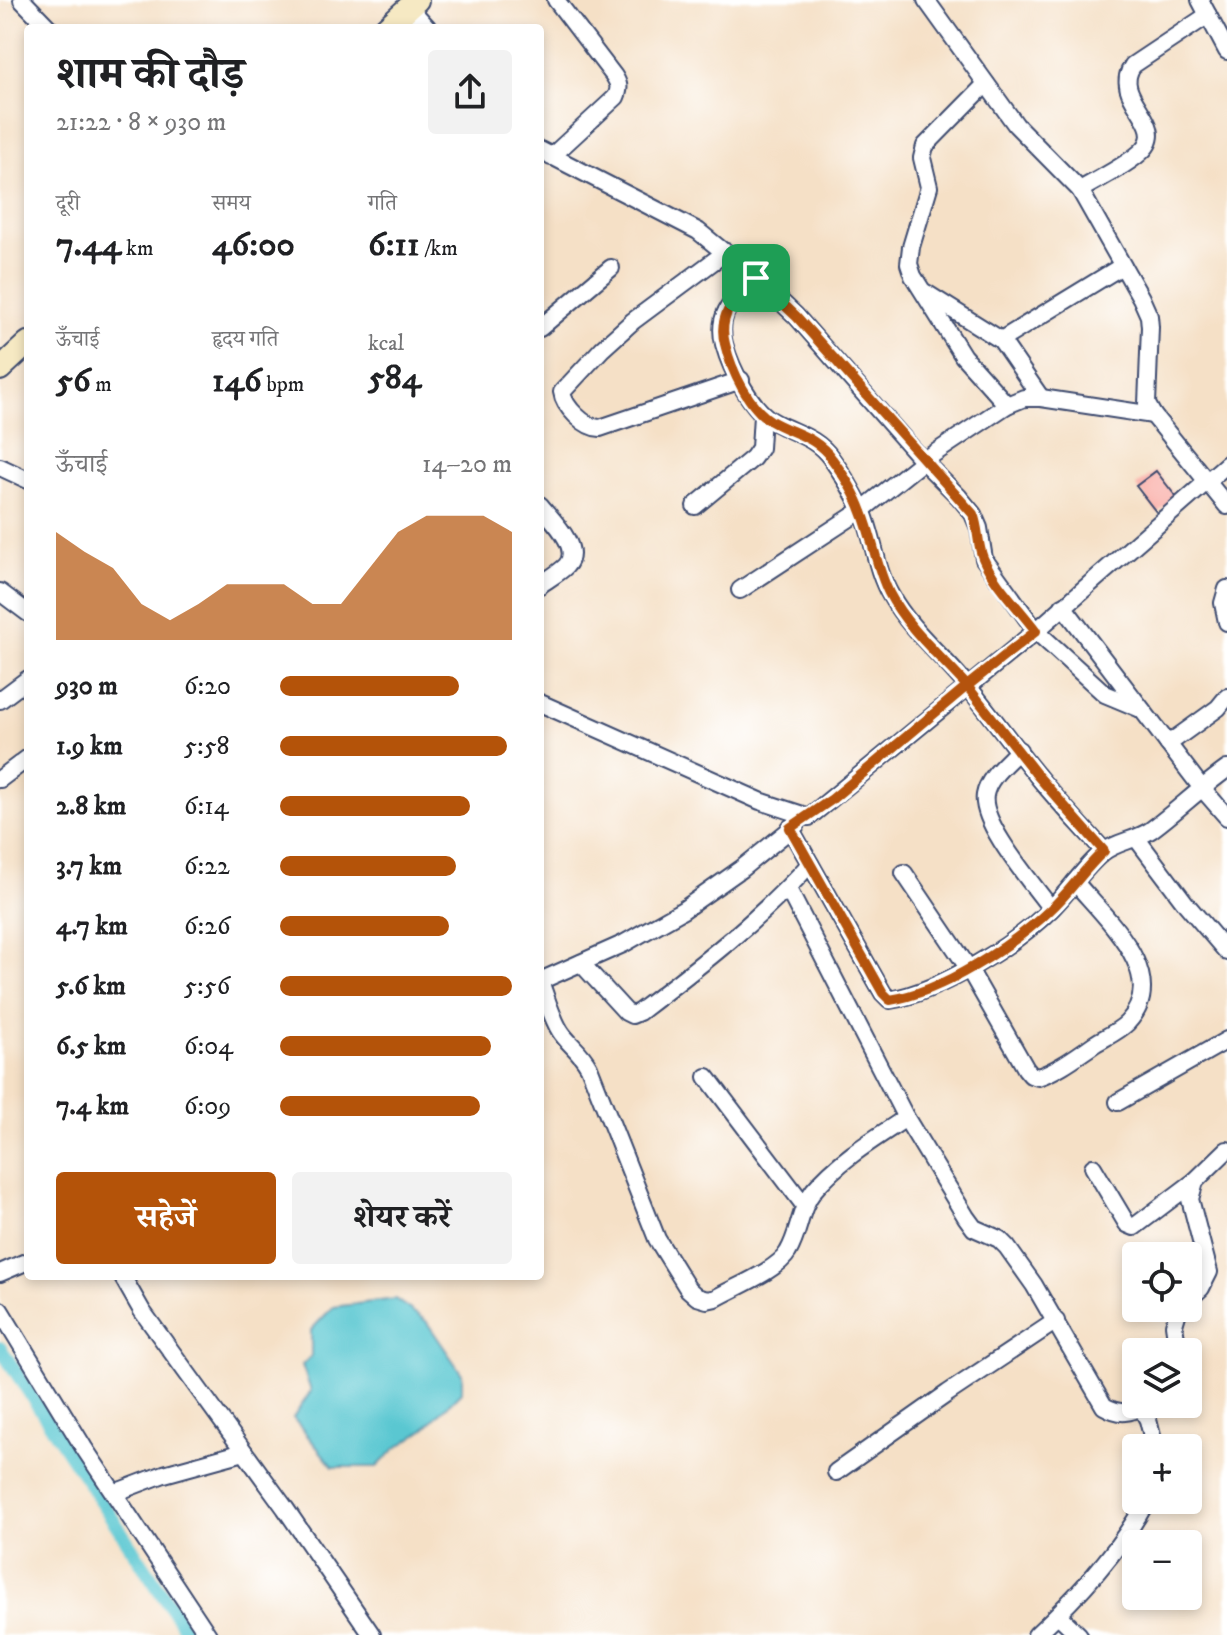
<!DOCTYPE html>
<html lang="hi">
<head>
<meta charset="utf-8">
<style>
  body { margin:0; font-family:"IM FELL DW Pica","Noto Serif Devanagari",serif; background:#f2f2f2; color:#202124; height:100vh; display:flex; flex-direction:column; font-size:30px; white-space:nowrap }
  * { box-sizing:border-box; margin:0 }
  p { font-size:26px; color:#757577 }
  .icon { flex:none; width:44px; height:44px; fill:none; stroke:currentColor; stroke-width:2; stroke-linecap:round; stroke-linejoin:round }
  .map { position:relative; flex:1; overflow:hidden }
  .sheet { position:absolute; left:24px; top:24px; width:520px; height:1256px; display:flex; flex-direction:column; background:#fff; border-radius:8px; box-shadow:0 4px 12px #0003 }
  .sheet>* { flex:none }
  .tools { position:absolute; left:1122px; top:1242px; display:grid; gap:16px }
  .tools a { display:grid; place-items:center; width:80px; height:80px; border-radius:8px; background:#fff; box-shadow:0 4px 12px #0003; font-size:40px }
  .pin { position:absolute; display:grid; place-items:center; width:68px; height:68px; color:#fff; margin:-34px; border-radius:16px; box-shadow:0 4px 12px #0006 }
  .round { display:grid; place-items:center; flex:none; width:84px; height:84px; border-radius:8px; background:#f2f2f2 }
  .summary { display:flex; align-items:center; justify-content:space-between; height:136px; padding:0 32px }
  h1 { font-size:44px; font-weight:700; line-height:60px }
  .metrics { display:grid; grid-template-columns:repeat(3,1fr); gap:12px; height:136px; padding:8px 32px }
  .metrics div { display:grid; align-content:center }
  .metrics b { font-size:34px; font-weight:700 }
  .metrics small { font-size:22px; font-weight:400 }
  .metrics p { font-size:22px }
  .chart { height:224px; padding:16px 32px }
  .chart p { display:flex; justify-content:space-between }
  .chart svg { width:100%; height:144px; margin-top:8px; fill:#b45309; opacity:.7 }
  .button { display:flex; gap:16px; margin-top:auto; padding:16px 32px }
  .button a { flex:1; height:92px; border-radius:8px; background:#b45309; color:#fff; font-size:32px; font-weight:700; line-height:92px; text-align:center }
  .button a+a { background:#f2f2f2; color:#202124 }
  ul { padding:0 32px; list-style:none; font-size:26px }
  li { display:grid; grid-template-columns:128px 96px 1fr; align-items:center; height:60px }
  li i { height:20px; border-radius:10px; background:#b45309 }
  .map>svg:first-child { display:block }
</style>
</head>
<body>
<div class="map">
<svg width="1227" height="1635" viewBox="0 0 1227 1635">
  <rect width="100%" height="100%" fill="#fff"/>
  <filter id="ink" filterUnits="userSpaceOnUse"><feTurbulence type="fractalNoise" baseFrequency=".0125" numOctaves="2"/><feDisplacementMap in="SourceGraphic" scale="16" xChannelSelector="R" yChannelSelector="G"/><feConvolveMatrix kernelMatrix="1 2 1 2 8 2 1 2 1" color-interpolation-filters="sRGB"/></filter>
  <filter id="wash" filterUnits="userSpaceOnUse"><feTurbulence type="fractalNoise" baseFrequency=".006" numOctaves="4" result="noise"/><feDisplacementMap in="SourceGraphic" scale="32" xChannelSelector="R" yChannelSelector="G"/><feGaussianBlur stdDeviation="1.8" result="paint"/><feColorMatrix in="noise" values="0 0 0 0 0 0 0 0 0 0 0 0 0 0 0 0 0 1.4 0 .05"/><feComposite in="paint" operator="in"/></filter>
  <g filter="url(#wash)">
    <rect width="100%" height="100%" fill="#f5e0c6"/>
    <path fill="#5ac7d1" stroke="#3a7b98" stroke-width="2" d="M395,1299L426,1321L462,1374V1391L422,1431L395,1449L377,1467H333L293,1418L311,1391L302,1365L311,1356V1330L333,1307Z"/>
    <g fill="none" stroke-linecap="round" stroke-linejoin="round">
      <path stroke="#5ac7d1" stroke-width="14" d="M0,1348L189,1635"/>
    </g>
    <g id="blocks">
      <path fill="#faaca5" d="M1156,471L1177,498L1157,513L1136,486Z"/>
    </g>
  </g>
  <g filter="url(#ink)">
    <use href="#blocks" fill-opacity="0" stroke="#3c4a6e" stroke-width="2"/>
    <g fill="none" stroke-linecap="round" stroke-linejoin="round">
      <g stroke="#3c4a6e" stroke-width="20">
        <g id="street">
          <path d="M22,0L49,28"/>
          <path d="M926,0L1016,125L1080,190L1141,298L1149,316L1150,327L1147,404L1153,415L1227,506"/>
          <path d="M1200,0L1227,51"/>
          <path d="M409,7L428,28"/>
          <path d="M986,84L925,146L922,158L929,187L911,247L909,264L913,276L963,356L1007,405"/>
          <path d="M540,150L698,231L756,278L796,316L923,461L959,497L973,514L979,528L984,559L1036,631L1105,694L1141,709"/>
          <path d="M551,157L616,97C620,88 619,84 614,76L556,0"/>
          <path d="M1080,190C1098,179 1130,164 1144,149C1168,122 1110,97 1133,65L1208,15"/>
          <path d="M726,252L633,321L602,349L562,392C564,407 585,428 600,428L741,380"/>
          <path d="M756,278C735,299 716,311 724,344C731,369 752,412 776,423C797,434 817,438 831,458C842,473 854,493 862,510C874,538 875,569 891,596C911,631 944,657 969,688C992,716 1013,746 1036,774C1057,801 1082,826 1104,851"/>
          <path d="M926,293L1001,340L1041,398"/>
          <path d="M540,328L611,268"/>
          <path d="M1001,340L1122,266"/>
          <path d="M0,467L28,480"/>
          <path d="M540,505C551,519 583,548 566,566C559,573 548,579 540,585"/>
          <path d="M695,506L753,458L760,448L762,415"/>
          <path d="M1227,589L1223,603L1227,622"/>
          <path d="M740,590L862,510L923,461L1007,405L1024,398H1041L1153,415"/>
          <path d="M0,592L28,613"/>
          <path d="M1063,606L1201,787L1227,817"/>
          <path d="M0,700L28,679"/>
          <path d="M540,703L760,801L809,817L1036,631L1227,464"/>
          <path d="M1168,744L1218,708L1227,697"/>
          <path d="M1019,750C1007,763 988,777 985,795C980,824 1034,885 1051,909"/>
          <path d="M0,779L28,758"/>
          <path d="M790,828L883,993L890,1000C941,991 1017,944 1053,907C1070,890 1083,869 1102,853C1117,841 1135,841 1151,830C1177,811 1200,788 1227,769"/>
          <path d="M1137,839L1186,904L1227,952"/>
          <path d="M904,873L969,969L1026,1069L1031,1075L1038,1077C1059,1070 1078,1055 1096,1043C1106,1037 1119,1031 1127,1023C1172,976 1104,917 1075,882"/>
          <path d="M788,889L906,1118L966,1217L974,1228L999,1239L1007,1247L1034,1285L1104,1406C1120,1415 1130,1414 1145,1404"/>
          <path d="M581,963L626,1012L632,1015L639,1012C700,966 759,920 810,864"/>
          <path d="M540,981C546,997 551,1016 560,1031C568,1044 580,1050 589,1067L657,1239L688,1289L697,1297L707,1300L716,1298C735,1287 778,1270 788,1252C800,1232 799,1209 814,1190C839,1160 874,1139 906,1118"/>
          <path d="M540,981L623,944L683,910L741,869L797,824"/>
          <path d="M707,1077L804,1205"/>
          <path d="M1118,1102L1227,1040"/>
          <path d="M1093,1167L1127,1224L1134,1227L1195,1181"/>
          <path d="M0,1273L28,1261"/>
          <path d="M122,1276L142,1311L285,1508L372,1635"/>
          <path d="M1188,1300L1201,1288L1209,1272L1190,1199L1195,1181L1227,1150"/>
          <path d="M0,1310L84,1448L208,1635"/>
          <path d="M1178,1352L1174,1325L1179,1308"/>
          <path d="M1141,1407L1148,1420L1155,1448"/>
          <path d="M836,1472L948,1393L1056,1321"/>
          <path d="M114,1493L164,1474L244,1452"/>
          <path d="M1058,1615L1079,1635"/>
          <path d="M1036,1635C1078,1596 1120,1551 1147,1500"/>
        </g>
      </g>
      <g stroke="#3c4a6e" stroke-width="26">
        <g id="secondary">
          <path d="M386,28L417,0"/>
          <path d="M0,369L28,343"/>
        </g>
      </g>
      <use href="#street" stroke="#fff" stroke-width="16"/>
      <use href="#secondary" stroke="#f6e9c3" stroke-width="22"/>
    </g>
  </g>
  <g fill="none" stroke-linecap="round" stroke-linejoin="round" filter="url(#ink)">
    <g stroke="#fff" stroke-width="16">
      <path id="route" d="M756,278C736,298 717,313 725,344C731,370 749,408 771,421C793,434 816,436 832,459C843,474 856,495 862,512C873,539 876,567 889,593C907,628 941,657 967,686L831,800L790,828L883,993L890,1000C942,992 1012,946 1050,910C1070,892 1084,869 1104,851L1037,775L967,686L1036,631C1019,608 994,584 983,558C977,543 979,529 973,514L796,316L756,278"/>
    </g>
    <use href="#route" stroke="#b45309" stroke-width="10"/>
  </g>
</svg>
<div class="tools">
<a><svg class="icon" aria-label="locate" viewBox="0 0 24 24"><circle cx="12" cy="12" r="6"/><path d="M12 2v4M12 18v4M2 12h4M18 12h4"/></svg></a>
<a><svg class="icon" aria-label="layers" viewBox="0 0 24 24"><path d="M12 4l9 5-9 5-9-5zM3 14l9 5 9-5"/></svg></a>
<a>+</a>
<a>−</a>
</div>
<div class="pin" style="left:756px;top:278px;background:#1e9e55"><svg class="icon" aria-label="arrive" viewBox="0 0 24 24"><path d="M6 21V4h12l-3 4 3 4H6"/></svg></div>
<section class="sheet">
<div class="summary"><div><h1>शाम की दौड़</h1><p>21:22 · 8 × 930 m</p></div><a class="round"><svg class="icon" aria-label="share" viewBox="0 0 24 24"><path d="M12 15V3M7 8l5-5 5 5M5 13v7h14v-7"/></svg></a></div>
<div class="metrics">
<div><p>दूरी</p><b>7.44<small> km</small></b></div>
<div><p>समय</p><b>46:00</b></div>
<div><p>गति</p><b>6:11<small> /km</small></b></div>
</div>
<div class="metrics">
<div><p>ऊँचाई</p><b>56<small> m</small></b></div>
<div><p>हृदय गति</p><b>146<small> bpm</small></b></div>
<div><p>kcal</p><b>584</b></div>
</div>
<div class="chart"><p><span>ऊँचाई</span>14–20 m</p>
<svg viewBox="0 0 160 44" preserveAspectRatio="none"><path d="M0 44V11L10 17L20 22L30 33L40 38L50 33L60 27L70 27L80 27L90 33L100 33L110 22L120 11L130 6L140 6L150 6L160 11V44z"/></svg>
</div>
<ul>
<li><b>930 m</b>6:20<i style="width:77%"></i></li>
<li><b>1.9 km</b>5:58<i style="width:98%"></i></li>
<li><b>2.8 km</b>6:14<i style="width:82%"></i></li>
<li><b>3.7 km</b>6:22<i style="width:76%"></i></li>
<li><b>4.7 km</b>6:26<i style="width:73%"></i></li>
<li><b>5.6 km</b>5:56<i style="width:100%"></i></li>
<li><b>6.5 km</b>6:04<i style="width:91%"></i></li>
<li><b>7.4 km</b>6:09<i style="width:86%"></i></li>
</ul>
<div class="button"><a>सहेजें</a><a>शेयर करें</a></div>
</section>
</div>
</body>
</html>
